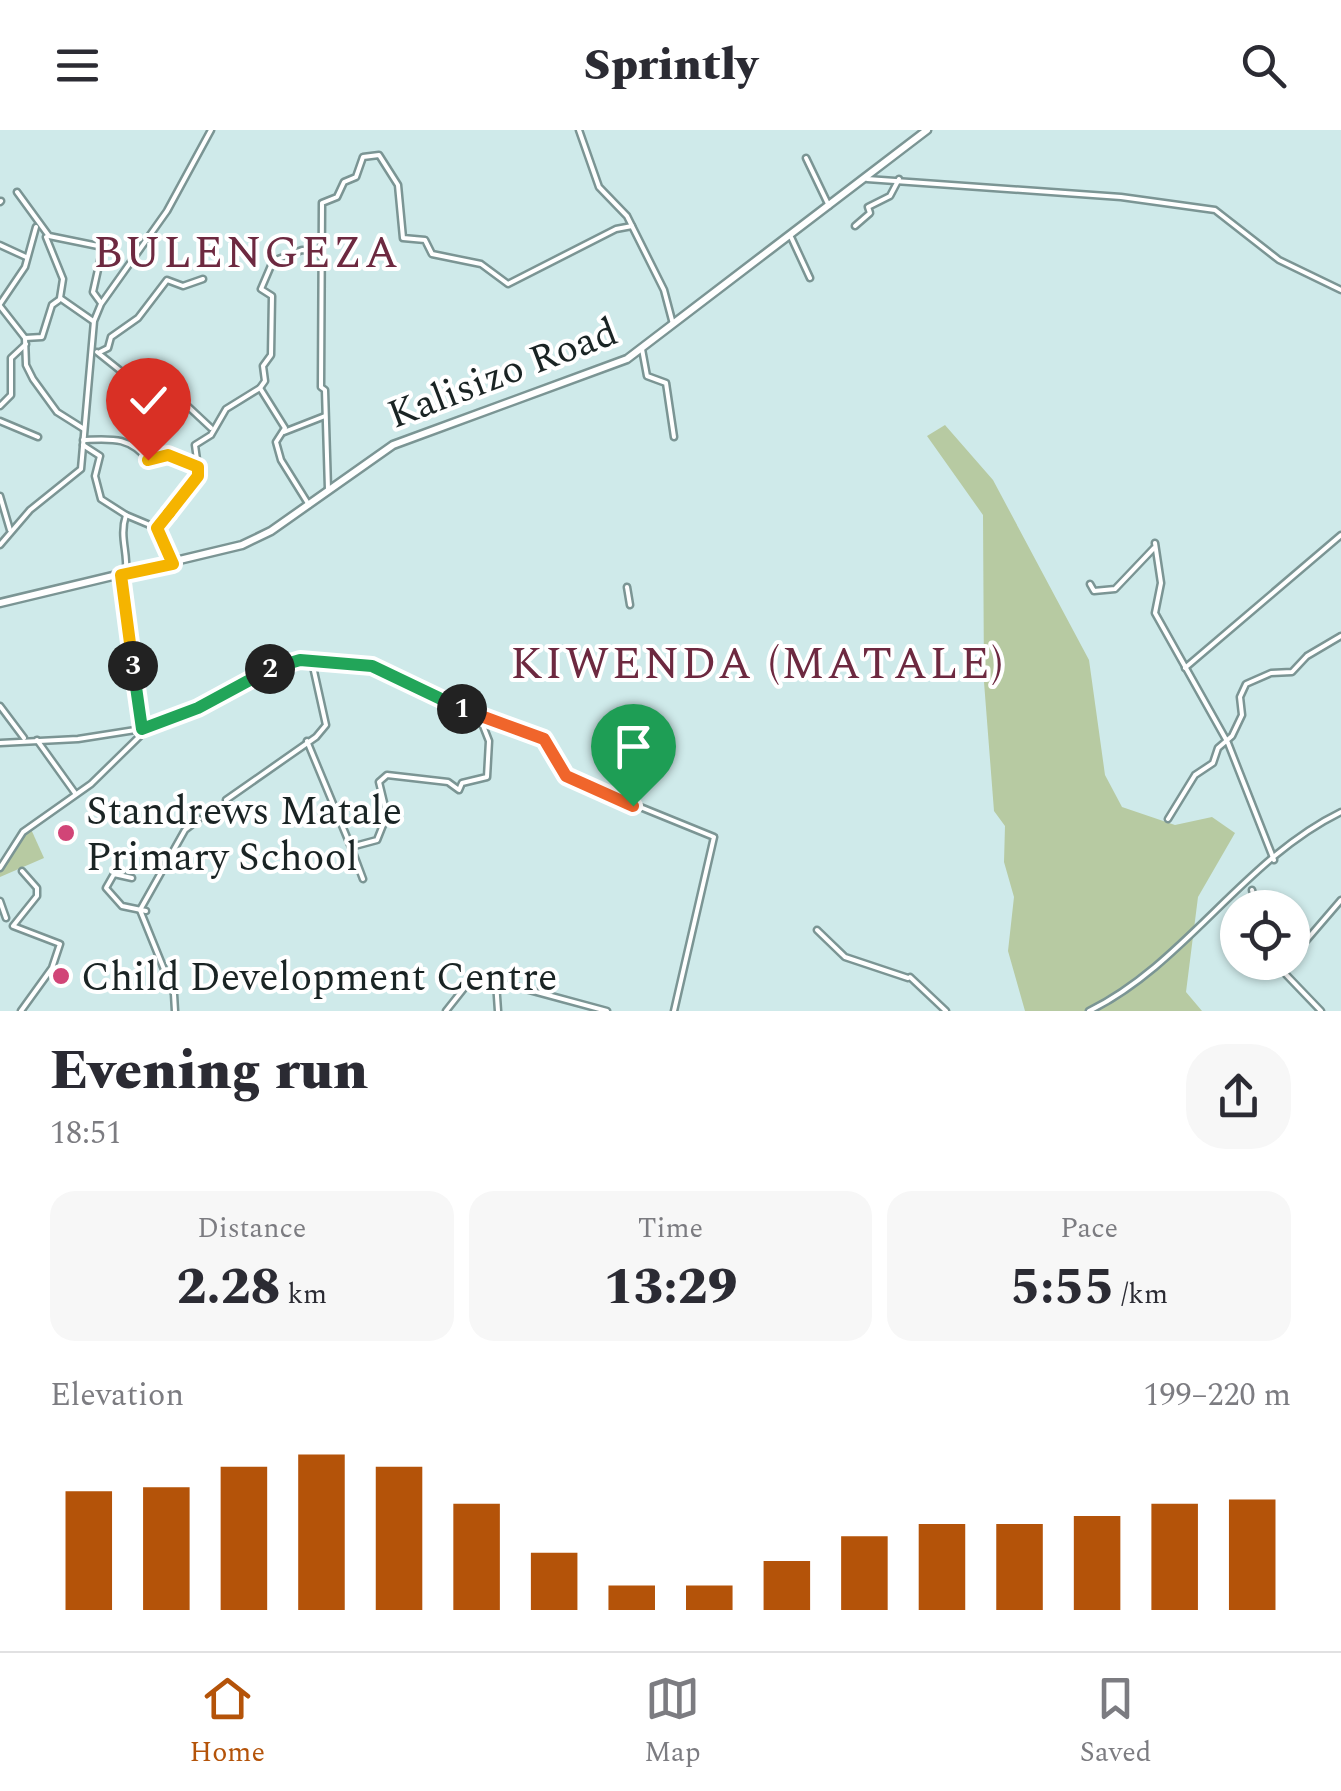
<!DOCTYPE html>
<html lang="en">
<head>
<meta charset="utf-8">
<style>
  body { margin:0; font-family:Spectral,serif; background:#f7f7f7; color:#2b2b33; height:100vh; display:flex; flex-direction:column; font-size:38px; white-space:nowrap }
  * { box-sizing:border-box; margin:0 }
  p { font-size:32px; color:#7c7c81 }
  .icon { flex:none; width:55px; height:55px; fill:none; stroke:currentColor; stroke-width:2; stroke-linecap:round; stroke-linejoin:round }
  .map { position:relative; height:881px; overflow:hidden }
  .side { display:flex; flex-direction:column; background:#fff; flex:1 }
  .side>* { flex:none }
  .fabs { position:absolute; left:1220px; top:760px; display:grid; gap:20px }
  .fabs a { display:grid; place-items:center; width:90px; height:90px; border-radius:50%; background:#fff; box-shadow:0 2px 8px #0004; font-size:50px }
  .pin { position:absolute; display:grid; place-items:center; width:85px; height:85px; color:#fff; margin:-102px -42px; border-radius:50% 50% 50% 0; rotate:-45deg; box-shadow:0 0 10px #0007 }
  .pin .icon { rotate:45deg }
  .km { position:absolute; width:50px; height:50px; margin:-25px; border-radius:50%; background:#222; color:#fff; font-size:28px; line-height:50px; text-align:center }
  .round { display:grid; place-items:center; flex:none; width:105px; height:105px; border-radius:40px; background:#f7f7f7 }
  .headline { display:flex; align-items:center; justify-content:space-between; height:170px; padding:0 50px }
  h1 { font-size:55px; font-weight:800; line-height:75px }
  .stats { display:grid; grid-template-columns:repeat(3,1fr); gap:15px; height:170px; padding:10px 50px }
  .stats div { display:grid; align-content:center; border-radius:25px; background:#f7f7f7; text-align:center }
  .stats b { font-size:50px; font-weight:800 }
  .stats small { font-size:28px; font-weight:400 }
  .stats p { font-size:28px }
  .chart { height:280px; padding:20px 50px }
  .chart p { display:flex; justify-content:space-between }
  .chart svg { width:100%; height:180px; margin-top:10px; stroke:#b45309; stroke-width:6 }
  header { display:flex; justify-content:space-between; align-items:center; height:130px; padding:0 50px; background:#fff; font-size:45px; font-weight:800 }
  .tab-bar { display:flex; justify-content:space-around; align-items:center; height:140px; border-top:2px solid #e1e1e2; background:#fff; font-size:28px; color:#7c7c81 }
  .tab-bar a { display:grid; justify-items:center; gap:5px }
  .tab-bar .current { color:#b45309 }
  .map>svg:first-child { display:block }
</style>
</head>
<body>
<header><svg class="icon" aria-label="menu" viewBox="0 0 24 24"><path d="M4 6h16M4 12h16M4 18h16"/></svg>Sprintly<svg class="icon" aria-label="search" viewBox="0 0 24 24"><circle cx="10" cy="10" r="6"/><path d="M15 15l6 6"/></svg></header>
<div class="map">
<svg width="1341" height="881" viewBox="0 0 1341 881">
  <rect width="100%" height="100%" fill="#cfeaea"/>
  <g fill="#b7caa2">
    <path d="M945,295L993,350L1089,530L1105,645L1122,677L1175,695L1212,687L1235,703L1198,767L1186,862L1202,881H1025L1008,821L1014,767L1004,732L1005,696L994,681L984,552L983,385L927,306Z"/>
    <path d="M30,697L44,728L0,747V740Z"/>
  </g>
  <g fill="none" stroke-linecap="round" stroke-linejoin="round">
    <g stroke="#7b9594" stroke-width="9">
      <g id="minor">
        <path d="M579,0L599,57L627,86L664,160L673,194"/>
        <path d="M806,28L829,76"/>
        <path d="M867,49L1121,67L1215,80L1279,130L1341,160"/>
        <path d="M17,62L49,106L103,117L93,162L101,173"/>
        <path d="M0,72L1,71"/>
        <path d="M855,96L870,83L868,77L890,66L899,49"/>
        <path d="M46,107L63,149L60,168L93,191"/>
        <path d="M791,107L810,148"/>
        <path d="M0,115L26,127"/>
        <path d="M0,174L25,137L36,97"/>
        <path d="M0,176L25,208L26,235L33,249L57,282L84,299"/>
        <path d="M25,208L42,207L52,175L59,170"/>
        <path d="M642,219L647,246L666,253L674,307"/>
        <path d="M97,222L132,250L168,240L180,269L211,298"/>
        <path d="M100,222L108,218L111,207L138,188L167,150L183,156L203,149"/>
        <path d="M260,258L265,251L263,236L271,225L272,166L261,159L273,131L302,120L321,121"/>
        <path d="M0,276L11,265V228L26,214"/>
        <path d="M0,291L38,307"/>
        <path d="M284,302L325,286"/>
        <path d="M83,310C111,309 129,306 148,330L168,325L198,337"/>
        <path d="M83,315L100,326L95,346L101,369L126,385"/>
        <path d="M328,359L325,260L321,257L322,73L337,67L344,52L356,47L363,27L379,25L398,55L403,108L425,110L432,124L481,134L508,154L616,99L632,96"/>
        <path d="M0,366L10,400"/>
        <path d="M1155,413L1161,453L1155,483L1228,613L1274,730"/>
        <path d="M0,415L30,380L81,339L94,191L101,174L167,81L211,0"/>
        <path d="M173,429L157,398L199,344L195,315L211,305L226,279L260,258L285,298L276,312L281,330L309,375"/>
        <path d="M126,443C128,421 119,407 126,385L157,398"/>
        <path d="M1090,454L1094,461L1115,459L1154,418"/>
        <path d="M627,457L630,475"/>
        <path d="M1185,538L1341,405"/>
        <path d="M0,576L24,608"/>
        <path d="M37,610L75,663"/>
        <path d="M307,611L351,717"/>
        <path d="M0,613L78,609L148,598L294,530L372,536L444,572L541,608L569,648L714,707L674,881"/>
        <path d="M226,670L316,607L326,595L312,532"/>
        <path d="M1168,689L1195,645L1213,633L1218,618L1232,606L1242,585L1240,567L1246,554L1271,543L1292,542L1307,526L1341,506"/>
        <path d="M0,738L23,702L91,654L143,603L121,445"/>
        <path d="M132,748L114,744L106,758L122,776L146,781"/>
        <path d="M363,749L351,717L377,710L387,685L379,652L387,645L448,652L459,660L462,653L487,647L489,611L478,583"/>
        <path d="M1252,760L1257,778"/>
        <path d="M0,771L6,788"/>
        <path d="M817,800L845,827L908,848"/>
        <path d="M1292,827L1341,770"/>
        <path d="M1274,832L1321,881"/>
        <path d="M910,847L946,881"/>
        <path d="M496,852L498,881"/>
        <path d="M21,881L52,838L60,814L13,796L37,766V758L22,741"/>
        <path d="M175,881L174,864L140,780L185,700L199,689"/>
        <path d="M446,881L469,852L481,847L607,881"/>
        <path d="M1089,881C1185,834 1244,729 1341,682"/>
      </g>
    </g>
    <g stroke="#7b9594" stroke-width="11">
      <path id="tertiary" d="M0,473L242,415L271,401L393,315L627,229L927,0"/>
    </g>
    <use href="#minor" stroke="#fff" stroke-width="4"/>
    <use href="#tertiary" stroke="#fff" stroke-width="6"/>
  </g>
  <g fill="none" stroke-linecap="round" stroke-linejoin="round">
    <g stroke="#fff" stroke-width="20">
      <path id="split-1" d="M462,579L544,609L566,646L633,676"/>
    </g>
    <g stroke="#fff" stroke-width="20">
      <path id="split-2" d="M270,539L300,530L372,536L462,579"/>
    </g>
    <g stroke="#fff" stroke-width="20">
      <path id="split-3" d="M133,536L142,599L198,578L270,539"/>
    </g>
    <g stroke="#fff" stroke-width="20">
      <path id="split-4" d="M133,536L121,445L173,434L157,398L169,383"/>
    </g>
    <g stroke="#fff" stroke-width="20">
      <path id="split-5" d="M148,330L168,325L198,337V346L169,383"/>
    </g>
    <use href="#split-1" stroke="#f0652b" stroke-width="12"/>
    <use href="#split-2" stroke="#22a559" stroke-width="12"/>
    <use href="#split-3" stroke="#22a559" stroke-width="12"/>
    <use href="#split-4" stroke="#f5b400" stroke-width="12"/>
    <use href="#split-5" stroke="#f5b400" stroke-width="12"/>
  </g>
  <g fill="#d14577" stroke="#fff" stroke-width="4">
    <circle cx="66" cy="703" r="10"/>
    <circle cx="61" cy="846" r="10"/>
  </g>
  <g text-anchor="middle" stroke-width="8" stroke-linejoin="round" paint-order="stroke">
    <g font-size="40" fill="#1a2424" stroke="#fff">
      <text transform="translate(502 242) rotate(-21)" y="14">Kalisizo Road</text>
    </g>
    <g font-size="40" fill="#1a2424" stroke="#fff" text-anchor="start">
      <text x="86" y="694">Standrews Matale<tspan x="86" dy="46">Primary School</tspan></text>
      <text x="81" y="860">Child Development Centre</text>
    </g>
    <g font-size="45" letter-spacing="2.5" fill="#6d2940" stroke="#fff">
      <text x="247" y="137">BULENGEZA</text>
      <text x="758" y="548">KIWENDA (MATALE)</text>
    </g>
  </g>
</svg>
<div class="fabs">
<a><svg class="icon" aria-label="locate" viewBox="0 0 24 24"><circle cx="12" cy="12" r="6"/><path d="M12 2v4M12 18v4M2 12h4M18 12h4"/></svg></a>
</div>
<div class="pin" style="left:633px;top:676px;background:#1e9e55"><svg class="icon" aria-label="arrive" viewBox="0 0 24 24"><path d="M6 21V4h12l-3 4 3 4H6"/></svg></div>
<div class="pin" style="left:148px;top:330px;background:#d93025"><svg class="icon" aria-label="check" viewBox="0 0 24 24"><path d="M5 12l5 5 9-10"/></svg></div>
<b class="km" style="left:462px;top:579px">1</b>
<b class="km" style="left:270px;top:539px">2</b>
<b class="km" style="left:133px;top:536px">3</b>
</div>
<section class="side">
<div class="headline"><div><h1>Evening run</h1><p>18:51</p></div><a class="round"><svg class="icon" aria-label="share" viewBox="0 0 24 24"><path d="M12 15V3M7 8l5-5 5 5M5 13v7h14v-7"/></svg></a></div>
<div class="stats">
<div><p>Distance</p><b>2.28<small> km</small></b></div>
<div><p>Time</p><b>13:29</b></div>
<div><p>Pace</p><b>5:55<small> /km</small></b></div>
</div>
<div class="chart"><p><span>Elevation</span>199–220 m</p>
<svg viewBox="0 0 160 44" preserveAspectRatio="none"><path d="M5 44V15M15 44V14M25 44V9M35 44V6M45 44V9M55 44V18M65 44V30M75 44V38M85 44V38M95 44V32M105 44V26M115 44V23M125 44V23M135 44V21M145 44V18M155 44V17"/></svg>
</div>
</section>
<nav class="tab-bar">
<a class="current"><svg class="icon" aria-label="home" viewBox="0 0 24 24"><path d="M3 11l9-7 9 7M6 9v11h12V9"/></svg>Home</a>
<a><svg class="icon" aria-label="map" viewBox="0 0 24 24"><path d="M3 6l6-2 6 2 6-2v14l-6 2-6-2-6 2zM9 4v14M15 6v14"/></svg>Map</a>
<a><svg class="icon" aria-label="saved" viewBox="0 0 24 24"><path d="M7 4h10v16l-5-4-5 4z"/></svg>Saved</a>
</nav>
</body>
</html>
